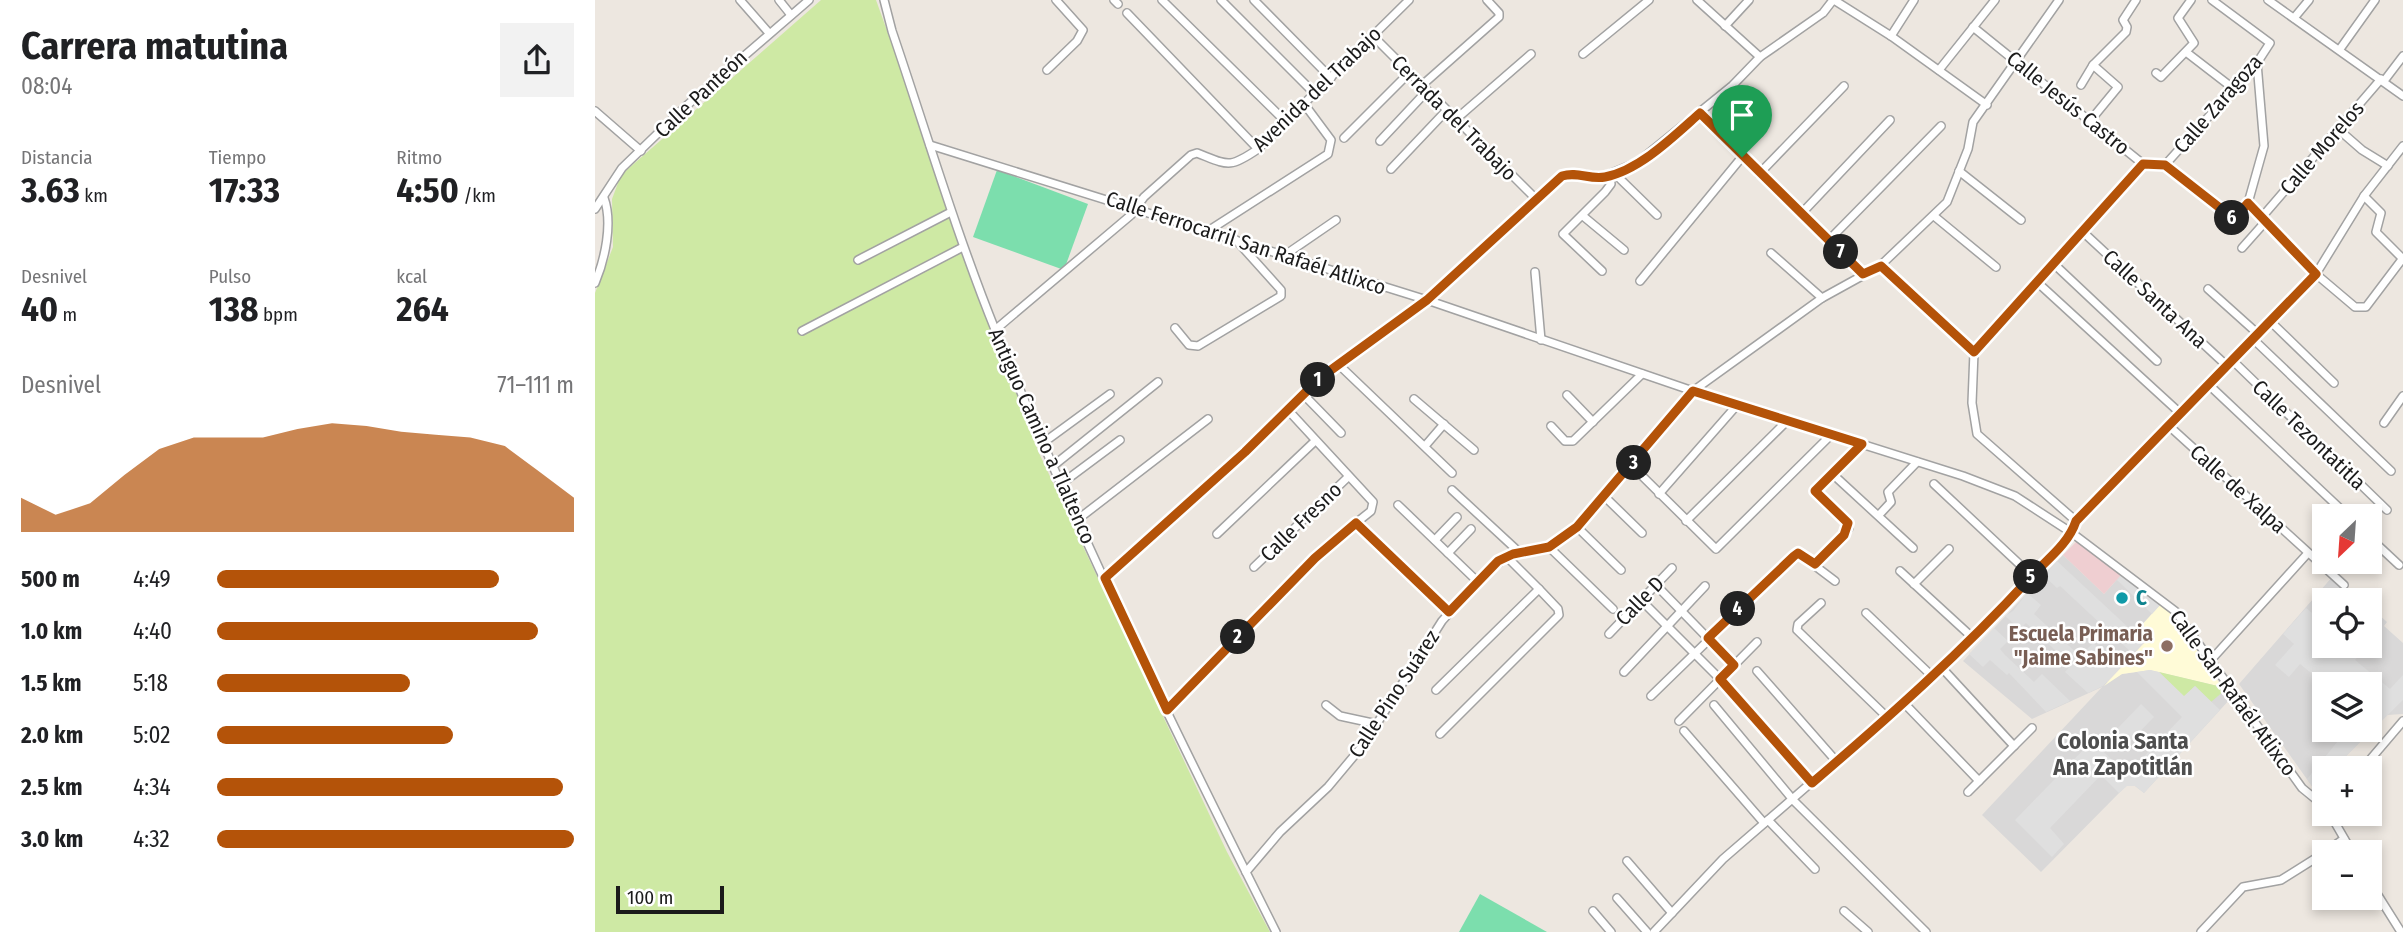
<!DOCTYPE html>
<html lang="es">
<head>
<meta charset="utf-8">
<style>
  body { margin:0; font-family:"Fira Sans Condensed",sans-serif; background:#f2f2f2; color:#202124; height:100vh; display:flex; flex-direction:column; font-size:26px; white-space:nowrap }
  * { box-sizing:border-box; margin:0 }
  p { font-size:23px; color:#757577 }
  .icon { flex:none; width:38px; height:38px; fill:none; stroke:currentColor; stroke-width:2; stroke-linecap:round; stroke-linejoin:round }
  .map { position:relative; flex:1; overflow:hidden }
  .details { display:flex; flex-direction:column; background:#fff; width:595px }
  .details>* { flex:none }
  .needle { width:46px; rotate:205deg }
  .fabs { position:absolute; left:1717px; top:504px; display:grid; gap:14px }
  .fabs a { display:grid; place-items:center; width:70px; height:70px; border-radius:0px; background:#fff; box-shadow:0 4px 10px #0003; font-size:35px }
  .scale { position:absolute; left:21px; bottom:18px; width:108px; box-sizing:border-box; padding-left:7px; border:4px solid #1b1b1b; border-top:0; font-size:19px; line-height:24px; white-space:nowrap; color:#1b1b1b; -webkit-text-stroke:5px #fff; paint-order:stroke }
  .pin { position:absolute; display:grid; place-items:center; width:60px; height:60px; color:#fff; margin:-72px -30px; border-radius:50% 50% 50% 0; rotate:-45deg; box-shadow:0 0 7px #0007 }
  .pin .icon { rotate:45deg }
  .km { position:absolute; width:35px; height:35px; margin:-18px; border-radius:50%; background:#222; color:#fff; font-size:19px; line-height:35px; text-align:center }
  .round { display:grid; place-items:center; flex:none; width:74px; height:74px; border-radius:0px; background:#f2f2f2 }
  .summary { display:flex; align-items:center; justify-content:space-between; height:119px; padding:0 21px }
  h1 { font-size:38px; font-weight:700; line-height:52px }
  .stats { display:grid; grid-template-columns:repeat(3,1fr); gap:10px; height:119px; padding:7px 21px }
  .stats div { display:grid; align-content:center }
  .stats b { font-size:35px; font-weight:700 }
  .stats small { font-size:19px; font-weight:400 }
  .stats p { font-size:19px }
  .chart { height:196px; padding:14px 21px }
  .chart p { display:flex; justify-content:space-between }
  .chart svg { width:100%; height:126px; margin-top:7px; fill:#b45309; opacity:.7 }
  ul { padding:0 21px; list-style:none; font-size:23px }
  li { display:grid; grid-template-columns:112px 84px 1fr; align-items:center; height:52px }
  li i { height:18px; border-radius:9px; background:#b45309 }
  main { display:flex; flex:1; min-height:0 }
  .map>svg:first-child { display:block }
</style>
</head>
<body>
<main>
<section class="details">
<div class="summary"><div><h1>Carrera matutina</h1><p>08:04</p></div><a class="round"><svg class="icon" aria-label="share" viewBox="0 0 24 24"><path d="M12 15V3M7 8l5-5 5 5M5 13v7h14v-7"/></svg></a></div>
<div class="stats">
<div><p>Distancia</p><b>3.63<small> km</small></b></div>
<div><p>Tiempo</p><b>17:33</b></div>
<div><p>Ritmo</p><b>4:50<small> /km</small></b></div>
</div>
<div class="stats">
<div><p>Desnivel</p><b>40<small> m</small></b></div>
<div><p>Pulso</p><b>138<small> bpm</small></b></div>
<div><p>kcal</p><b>264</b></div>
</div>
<div class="chart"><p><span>Desnivel</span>71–111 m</p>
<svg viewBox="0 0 160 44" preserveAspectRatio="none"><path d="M0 44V32L10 38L20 34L30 24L40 15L50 11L60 11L70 11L80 8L90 6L100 7L110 9L120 10L130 11L140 14L150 23L160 32V44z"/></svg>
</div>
<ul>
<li><b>500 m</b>4:49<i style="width:79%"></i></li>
<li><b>1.0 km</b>4:40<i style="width:90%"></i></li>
<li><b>1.5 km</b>5:18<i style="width:54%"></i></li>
<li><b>2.0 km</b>5:02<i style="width:66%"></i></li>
<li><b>2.5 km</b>4:34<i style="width:97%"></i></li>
<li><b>3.0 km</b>4:32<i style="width:100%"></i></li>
</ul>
</section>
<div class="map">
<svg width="1808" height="932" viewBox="0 0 1808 932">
  <rect width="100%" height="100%" fill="#ede7e0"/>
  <g fill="#d9d8d8" fill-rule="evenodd">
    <path d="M1468,555L1509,594L1526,575L1565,605L1545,627L1555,636L1511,683L1527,674L1555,670L1627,687L1636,698L1549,793L1540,786H1531L1446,872L1387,815L1507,687L1437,719L1368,661Z"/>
    <path d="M1738,576L1766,600H1729V646H1774L1775,607L1792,622L1789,626L1808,643V714L1792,715L1739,768H1729V779L1719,789L1644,684ZM1729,684H1774V730H1729Z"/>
  </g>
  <path fill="#efced1" d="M1482,541L1526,575L1509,594L1468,555Z"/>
  <path fill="#fffbd7" d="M1565,605L1577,614L1627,687L1555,670L1527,674L1509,686L1555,637L1545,627Z"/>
  <g fill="#cee9a4">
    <path d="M226,0H281L444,453L632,852L675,932H0V293L18,247L17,199L26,175Z"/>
    <path d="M1564,672L1627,687L1630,690L1616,702L1600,686L1589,697Z"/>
  </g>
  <g fill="#7cdead">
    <path d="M402,170L493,204L469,270L378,237Z"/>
    <path d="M885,894L952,932H864Z"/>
  </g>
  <g fill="#dfdfdf">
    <path d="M1462,561L1549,642L1538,654L1465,586L1462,588L1449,576Z"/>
    <path d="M1526,575L1565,605L1557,614L1522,580Z"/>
    <path d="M1432,593L1446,605L1439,614L1485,656L1498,643L1525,668L1508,686L1493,693L1470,672L1476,665L1431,623L1425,629L1410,616L1418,611Z"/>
    <path d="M1711,608L1729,623V646H1756L1765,654L1760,660L1795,689L1808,675V700L1739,768H1729V779L1719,789L1712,779L1752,730H1774V684H1730L1705,664L1694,677L1680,665L1699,644L1688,634Z"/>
    <path d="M1399,628L1413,641L1405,649L1410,655L1439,682L1447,674L1475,701L1451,712L1414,673L1412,675L1395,660L1388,667L1374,654Z"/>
    <path d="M1555,670L1564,672L1589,696L1600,686L1625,710L1549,793L1540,786H1532L1524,793L1506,775L1455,828L1469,844L1457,857L1420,820L1497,741L1532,774L1587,717L1542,672Z"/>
    <path d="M1546,704L1559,717L1532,745L1519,732Z"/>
  </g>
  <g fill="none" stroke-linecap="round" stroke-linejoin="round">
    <g stroke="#a2a2a2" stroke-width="10">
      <g id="minor">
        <path d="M145,0L174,33"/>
        <path d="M184,0L196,15"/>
        <path d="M289,0L297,31C331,131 361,233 401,332C484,536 582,735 681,932"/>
        <path d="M519,0L523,4"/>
        <path d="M567,0L692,123"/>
        <path d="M626,0L720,94"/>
        <path d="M659,0L736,78"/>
        <path d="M1102,0L1165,57"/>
        <path d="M1239,0L1296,36L1392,105"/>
        <path d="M1673,0L1808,96"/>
        <path d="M532,13L663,149"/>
        <path d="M1699,18L1714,0"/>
        <path d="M1130,26L1154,0"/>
        <path d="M1378,27L1548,164L1570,165L1639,219L1653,203L1669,146L1662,63"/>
        <path d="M778,36L941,199"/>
        <path d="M1296,36L1319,0"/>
        <path d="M1745,49L1780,0"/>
        <path d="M1591,52L1639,89"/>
        <path d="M988,54L1054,0"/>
        <path d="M452,70L482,41L488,30L461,0"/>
        <path d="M1344,70L1400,0"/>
        <path d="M1561,73L1566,77L1599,43L1583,18L1596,0"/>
        <path d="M1789,81L1808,56"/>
        <path d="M1486,85L1498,65"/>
        <path d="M825,87L904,17V13L892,0"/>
        <path d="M0,111L46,151"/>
        <path d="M1105,113L1268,274"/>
        <path d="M860,120L936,54"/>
        <path d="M1495,121L1523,87L1498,65L1531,32L1532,27L1528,20L1541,0"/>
        <path d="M1743,129L1767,150L1793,166"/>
        <path d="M749,138L813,74"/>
        <path d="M785,141L831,92"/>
        <path d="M335,145L832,300L1098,391L1368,476L1420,496L1477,533L1580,611L1707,788L1729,806"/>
        <path d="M1570,165L1662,63L1675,43L1617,0"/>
        <path d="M796,169L851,111"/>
        <path d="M1364,171L1426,220"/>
        <path d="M1019,173L1062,215"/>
        <path d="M1164,174L1249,86"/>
        <path d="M1769,196L1786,213L1781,232L1808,259"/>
        <path d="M1653,203L1721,274L1760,307H1771L1808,258"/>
        <path d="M0,209L27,168L90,107L214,0"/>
        <path d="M1206,214L1295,120"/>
        <path d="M988,216L1029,250"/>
        <path d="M1339,216L1401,267"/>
        <path d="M1667,217L1786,79"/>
        <path d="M613,231L733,154L736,140L710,105"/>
        <path d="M1488,232L1631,365"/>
        <path d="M1234,240L1346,126"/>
        <path d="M1647,248L1671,221"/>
        <path d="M1176,253L1227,298"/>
        <path d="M690,255L741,220"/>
        <path d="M263,260L356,212"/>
        <path d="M1459,264L1562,361"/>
        <path d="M1285,266L1379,352"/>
        <path d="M1007,271L968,234L1010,192L1016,184L1015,176"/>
        <path d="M940,272L946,340"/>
        <path d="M1045,281L1147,157"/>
        <path d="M1442,282L1585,413"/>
        <path d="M0,283C10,259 18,223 9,198"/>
        <path d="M1613,289L1662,333"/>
        <path d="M1674,320L1739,383"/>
        <path d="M580,328L594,345L603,346L686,296V290L641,240"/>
        <path d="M400,330L536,215L549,197L596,155L602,153C633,165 634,169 663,149L814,0"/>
        <path d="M207,331L368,247"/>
        <path d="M1657,338L1796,471"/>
        <path d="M1636,359L1792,510"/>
        <path d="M743,364L857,473"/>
        <path d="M1613,384L1753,516"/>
        <path d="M708,394L746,433"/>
        <path d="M972,395L998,422"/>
        <path d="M819,399L879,450"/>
        <path d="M692,409L778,502L776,511L761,523L854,612"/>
        <path d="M1789,423L1808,396"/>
        <path d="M1573,425L1749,585"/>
        <path d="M956,426L970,441H978L1047,374"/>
        <path d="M448,443L515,394"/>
        <path d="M830,446L849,424"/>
        <path d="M458,466L563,382"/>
        <path d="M1037,466L1121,549L1237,434"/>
        <path d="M1243,479L1318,548"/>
        <path d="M466,484L525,440"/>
        <path d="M1339,484L1437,576"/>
        <path d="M857,490L924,552"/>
        <path d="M1064,494L1143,404"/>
        <path d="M1009,496L1047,533"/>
        <path d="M803,505L882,581"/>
        <path d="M1284,515L1296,502L1293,492L1322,462"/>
        <path d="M482,520L613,419"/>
        <path d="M1091,521L1193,420"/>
        <path d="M1481,521L1382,434L1377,403L1379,352L1548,164"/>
        <path d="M982,527L1026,570"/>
        <path d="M622,534L719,442"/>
        <path d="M1774,537L1804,565"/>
        <path d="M840,540L862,517"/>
        <path d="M954,547L1018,609"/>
        <path d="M853,553L876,529"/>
        <path d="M1220,564L1254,528L1253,523L1220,491L1267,444"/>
        <path d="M659,567L752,478"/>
        <path d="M1305,571L1378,638"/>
        <path d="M510,578L650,452L725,378L832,300L967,176L977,173L1007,177L1043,162L1137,86L1165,57L1228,13L1238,0"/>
        <path d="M1319,584L1354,549"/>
        <path d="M1061,585L1139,665"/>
        <path d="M1046,600L1125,679L1217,783"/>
        <path d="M1226,603L1203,624L1202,630L1293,718"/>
        <path d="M1271,613L1338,677"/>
        <path d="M1014,634L1077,568"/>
        <path d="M1616,660L1713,553"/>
        <path d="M1347,668L1419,746"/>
        <path d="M1162,671L1242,762"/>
        <path d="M1029,672L1110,586"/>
        <path d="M841,690L944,589L912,557"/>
        <path d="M1056,696L1203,553L1240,581"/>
        <path d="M1309,703L1384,781"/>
        <path d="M731,705L745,716L782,724"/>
        <path d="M1119,705L1199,801L1331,932"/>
        <path d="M572,710L720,558L761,523"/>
        <path d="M1084,721L1162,642"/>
        <path d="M1089,731L1169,823"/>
        <path d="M845,734L964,615L963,609L944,589"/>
        <path d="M1768,768L1808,721"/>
        <path d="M1373,792L1437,728"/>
        <path d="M1735,814L1757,852"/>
        <path d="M1173,820L1220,869"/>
        <path d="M1730,852L1749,839"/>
        <path d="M1032,861L1077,913"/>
        <path d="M651,872L685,832L733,787L769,744L847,621L893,570L917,554L954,547L971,536L1037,466L1098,391L1227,298L1285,266L1352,202L1373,149L1378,122L1464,0"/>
        <path d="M1774,881L1806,932"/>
        <path d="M1022,898L1052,932"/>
        <path d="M998,911L1016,932"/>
        <path d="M1249,911L1273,932"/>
        <path d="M1059,932L1128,859L1338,677L1477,533L1481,521L1721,274L1769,196L1808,146"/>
        <path d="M1606,932L1648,887L1686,880L1729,853"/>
      </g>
    </g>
    <use href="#minor" stroke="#fff" stroke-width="7"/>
  </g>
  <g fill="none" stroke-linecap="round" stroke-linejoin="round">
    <g stroke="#fff" stroke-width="14">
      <path id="route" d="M1105,113L1268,274L1286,266L1379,352L1548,164L1570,165L1639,219L1653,203L1721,274L1481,521C1473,545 1451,560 1435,578C1367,652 1293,718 1217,783L1125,679L1139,665L1113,638L1199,556L1203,553L1220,564L1249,535L1253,523L1220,491L1267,444L1098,391L982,527L954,547L918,554L903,561L854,612L761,523L720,558L572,710L510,578L650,452L725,378L832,300L967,176C983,171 994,180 1010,177C1045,170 1079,136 1105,113Z"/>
    </g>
    <use href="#route" stroke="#b45309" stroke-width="9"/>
  </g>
  <circle fill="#0f9aa8" stroke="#fff" stroke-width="2.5" cx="1527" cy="598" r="7"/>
  <circle fill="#8d6e63" stroke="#fff" stroke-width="2.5" cx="1572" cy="646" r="7"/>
  <g text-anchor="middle" stroke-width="5" stroke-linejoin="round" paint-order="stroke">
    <g font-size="21" fill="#1b1b1b" stroke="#fff">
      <text transform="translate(722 89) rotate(-44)" y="7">Avenida del Trabajo</text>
      <text transform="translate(106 94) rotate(-43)" y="7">Calle Panteón</text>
      <text transform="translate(1473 103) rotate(39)" y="7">Calle Jesús Castro</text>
      <text transform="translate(1623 104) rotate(-49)" y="7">Calle Zaragoza</text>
      <text transform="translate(859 118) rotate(45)" y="7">Cerrada del Trabajo</text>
      <text transform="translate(1727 148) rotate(-49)" y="7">Calle Morelos</text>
      <text transform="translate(651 243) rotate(18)" y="7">Calle Ferrocarril San Rafaél Atlixco</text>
      <text transform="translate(1560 299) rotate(43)" y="7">Calle Santa Ana</text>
      <text transform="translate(1714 435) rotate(44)" y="7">Calle Tezontatitla</text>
      <text transform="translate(447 436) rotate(66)" y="7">Antiguo Camino a Tlaltenco</text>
      <text transform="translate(1643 489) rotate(42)" y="7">Calle de Xalpa</text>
      <text transform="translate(706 522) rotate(-44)" y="7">Calle Fresno</text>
      <text transform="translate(1045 601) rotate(-46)" y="7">Calle D</text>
      <text transform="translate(1638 693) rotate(54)" y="7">Calle San Rafaél Atlixco</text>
      <text transform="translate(799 694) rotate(-57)" y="7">Calle Pino Suárez</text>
    </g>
    <g font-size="21" font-weight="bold" fill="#0d838f" stroke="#fff" text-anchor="start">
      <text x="1541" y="605">C</text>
    </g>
    <g font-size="21" font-weight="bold" fill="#785e54" stroke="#fff" text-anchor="end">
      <text x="1558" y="641">Escuela Primaria<tspan x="1558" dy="24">"Jaime Sabines"</tspan></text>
    </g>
    <g font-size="23" font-weight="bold" fill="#4e4e4e" stroke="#fff">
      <text x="1528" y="749">Colonia Santa<tspan x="1528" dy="26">Ana Zapotitlán</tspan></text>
    </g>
  </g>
</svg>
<div class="fabs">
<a><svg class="needle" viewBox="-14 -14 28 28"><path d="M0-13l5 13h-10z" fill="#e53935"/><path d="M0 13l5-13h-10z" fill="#757577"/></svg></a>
<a><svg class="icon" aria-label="locate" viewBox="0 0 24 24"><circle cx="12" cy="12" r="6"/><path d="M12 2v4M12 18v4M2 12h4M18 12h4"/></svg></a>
<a><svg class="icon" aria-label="layers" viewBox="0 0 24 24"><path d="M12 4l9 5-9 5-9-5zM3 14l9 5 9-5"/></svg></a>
<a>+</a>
<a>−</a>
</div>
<div class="scale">100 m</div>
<div class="pin" style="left:1147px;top:157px;background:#1e9e55"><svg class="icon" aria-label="arrive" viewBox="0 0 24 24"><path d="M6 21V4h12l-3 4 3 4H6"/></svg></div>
<b class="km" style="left:723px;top:380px">1</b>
<b class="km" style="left:643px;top:637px">2</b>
<b class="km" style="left:1039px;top:463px">3</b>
<b class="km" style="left:1143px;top:609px">4</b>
<b class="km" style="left:1436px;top:577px">5</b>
<b class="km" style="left:1637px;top:218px">6</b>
<b class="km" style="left:1246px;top:252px">7</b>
</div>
</main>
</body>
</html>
